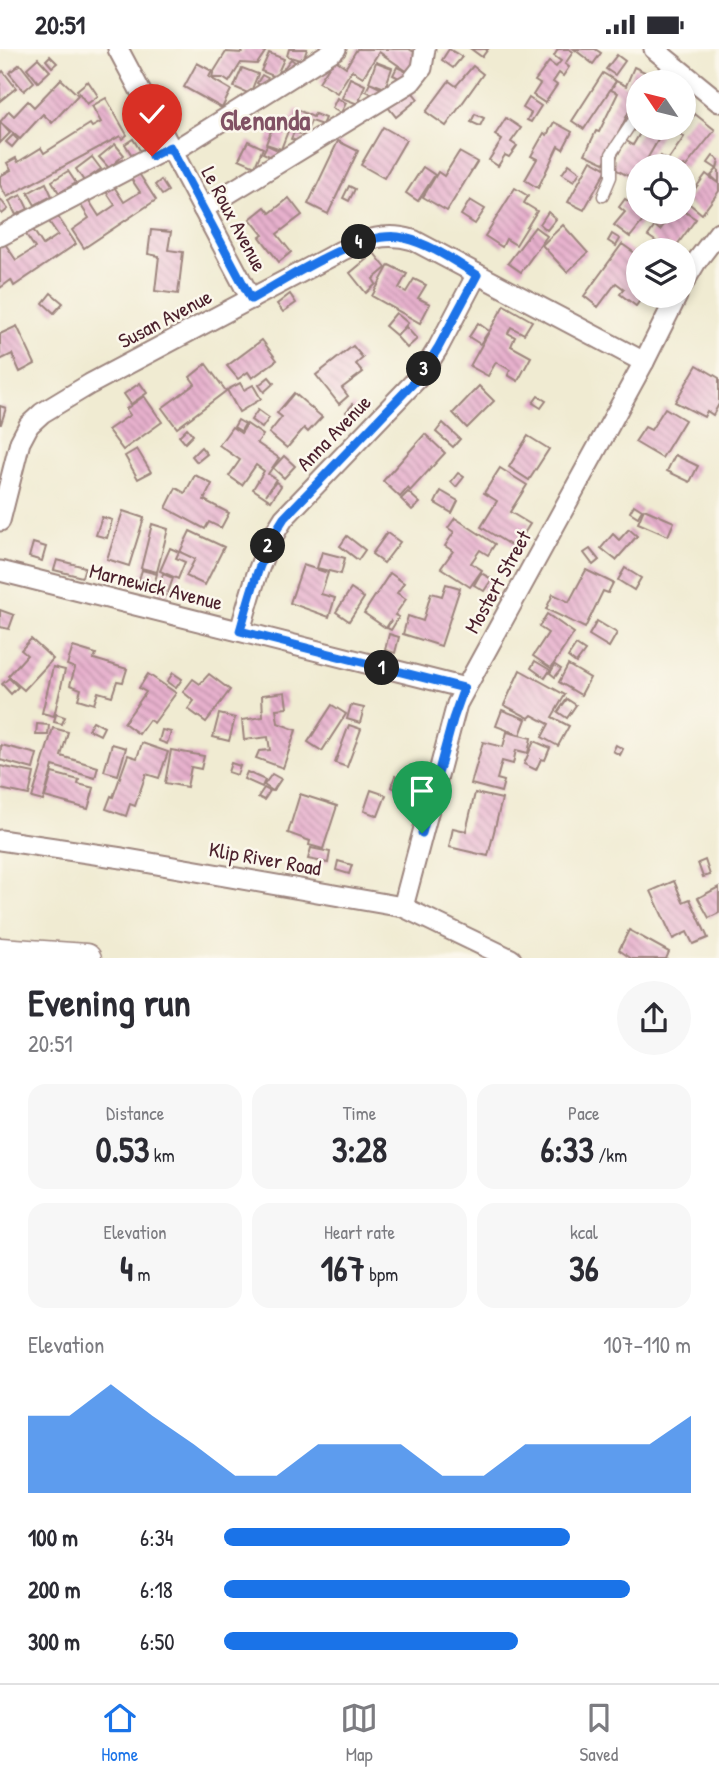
<!DOCTYPE html>
<html lang="en">
<head>
<meta charset="utf-8">
<style>
  body { margin:0; font-family:"Patrick Hand",sans-serif; background:#f7f7f7; color:#2b2b33; height:100vh; display:flex; flex-direction:column; font-size:26px; white-space:nowrap }
  * { box-sizing:border-box; margin:0 }
  p { font-size:23px; color:#7c7c81 }
  .icon { flex:none; width:38px; height:38px; fill:none; stroke:currentColor; stroke-width:2; stroke-linecap:round; stroke-linejoin:round }
  .map { position:relative; height:909px; overflow:hidden }
  .panel { display:flex; flex-direction:column; background:#fff; flex:1 }
  .panel>* { flex:none }
  .needle { width:46px; rotate:305deg }
  .fabs { position:absolute; left:626px; top:21px; display:grid; gap:14px }
  .fabs a { display:grid; place-items:center; width:70px; height:70px; border-radius:50%; background:#fff; box-shadow:0 4px 10px #0003; font-size:35px }
  .pin { position:absolute; display:grid; place-items:center; width:60px; height:60px; color:#fff; margin:-72px -30px; border-radius:50% 50% 50% 0; rotate:-45deg; box-shadow:0 0 7px #0007 }
  .pin .icon { rotate:45deg }
  .km { position:absolute; width:35px; height:35px; margin:-18px; border-radius:50%; background:#222; color:#fff; font-size:19px; line-height:35px; text-align:center }
  .round { display:grid; place-items:center; flex:none; width:74px; height:74px; border-radius:37px; background:#f7f7f7 }
  .summary { display:flex; align-items:center; justify-content:space-between; height:119px; padding:0 28px }
  h1 { font-size:38px; font-weight:700; line-height:52px }
  .metrics { display:grid; grid-template-columns:repeat(3,1fr); gap:10px; height:119px; padding:7px 28px }
  .metrics div { display:grid; align-content:center; border-radius:18px; background:#f7f7f7; text-align:center }
  .metrics b { font-size:35px; font-weight:700 }
  .metrics small { font-size:19px; font-weight:400 }
  .metrics p { font-size:19px }
  .chart { height:196px; padding:14px 28px }
  .chart p { display:flex; justify-content:space-between }
  .chart svg { width:100%; height:126px; margin-top:7px; fill:#1a73e8; opacity:.7 }
  ul { padding:0 28px; list-style:none; font-size:23px }
  li { display:grid; grid-template-columns:112px 84px 1fr; align-items:center; height:52px }
  li i { height:18px; border-radius:9px; background:#1a73e8 }
  .status { display:flex; justify-content:space-between; align-items:center; height:49px; padding:0 35px; background:#fff; direction:ltr }
  .status svg { height:19px; fill:currentColor }
  .menu { display:flex; justify-content:space-around; align-items:center; height:98px; border-top:2px solid #e1e1e2; background:#fff; font-size:19px; color:#7c7c81 }
  .menu a { display:grid; justify-items:center; gap:4px }
  .menu .on { color:#1a73e8 }
  .map>svg:first-child { display:block }
</style>
</head>
<body>
<div class="status"><b>20:51</b><svg viewBox="0 0 49 12"><path d="M0 12V9h3v3zM5 12V6h3v6zM10 12V3h3v9zM15 12V0h3v12zM26 1h20v11H26zM47 4h2v5h-2z"/></svg></div>
<div class="map">
<svg width="719" height="910" viewBox="0 0 719 910">
  <defs>
    <pattern id="building-back-hatch" width="6" height="6" patternUnits="userSpaceOnUse" patternTransform="scale(1.75)"><rect width="6" height="6" fill="#e7b1cd"/><path d="M-1 5l2 2M0 0l6 6M5-1l2 2" fill="none" stroke="#bd8fa7"/></pattern>
  </defs>
  <rect width="100%" height="100%" fill="#fbf7ec"/>
  <filter id="ink" filterUnits="userSpaceOnUse"><feTurbulence type="fractalNoise" baseFrequency=".0143" numOctaves="2"/><feDisplacementMap in="SourceGraphic" scale="14" xChannelSelector="R" yChannelSelector="G"/><feConvolveMatrix kernelMatrix="1 2 1 2 8 2 1 2 1" color-interpolation-filters="sRGB"/></filter>
  <filter id="wash" filterUnits="userSpaceOnUse"><feTurbulence type="fractalNoise" baseFrequency=".00686" numOctaves="4" result="noise"/><feDisplacementMap in="SourceGraphic" scale="28" xChannelSelector="R" yChannelSelector="G"/><feGaussianBlur stdDeviation="1.57" result="paint"/><feColorMatrix in="noise" values="0 0 0 0 0 0 0 0 0 0 0 0 0 0 0 0 0 1.4 0 .05"/><feComposite in="paint" operator="in"/></filter>
  <g filter="url(#wash)">
    <rect width="100%" height="100%" fill="#f0ebd2"/>
    <g id="blocks">
      <g fill="url(#building-back-hatch)">
        <path d="M244,0H267L257,15L241,14L229,33L223,29H212L213,24L226,3L242,4Z"/>
        <path d="M289,0H307L303,12L287,7Z"/>
        <path d="M357,0H409L419,6L408,23L379,3L363,28L352,21L337,44L319,33L334,10L346,18Z"/>
        <path d="M449,0L462,8L453,19L442,11Z"/>
        <path d="M471,0H488L482,8Z"/>
        <path d="M558,0H569L573,3L565,15L569,18L563,27L559,24L553,33L557,36L545,54L533,46L540,35L535,32L549,13L556,18L561,12L554,7Z"/>
        <path d="M574,0H595L601,4L593,15Z"/>
        <path d="M269,4L284,10L276,28L261,22Z"/>
        <path d="M617,6L625,12L615,26L606,20Z"/>
        <path d="M50,7L57,14L52,18L46,11Z"/>
        <path d="M38,9L50,22L38,33L27,19Z"/>
        <path d="M291,10L296,14L289,23L284,19Z"/>
        <path d="M376,13L392,19L385,39L369,33Z"/>
        <path d="M197,14L212,22L209,28L231,41L222,59L184,38Z"/>
        <path d="M20,15L34,33L24,42L9,24Z"/>
        <path d="M473,17L483,25L446,77L426,63L449,32L456,37Z"/>
        <path d="M397,18L411,25L407,33L393,26Z"/>
        <path d="M634,18L647,24L643,33H639V42L604,114L585,105L596,82L599,83L618,44L611,41L616,32L626,37Z"/>
        <path d="M242,19L258,25L250,45L234,38Z"/>
        <path d="M3,22L16,39L0,52V25Z"/>
        <path d="M603,24L616,32L584,80L572,72Z"/>
        <path d="M262,26L269,30L264,39L257,34Z"/>
        <path d="M350,29L365,36L358,55L342,49Z"/>
        <path d="M61,30L78,46L52,74L43,65L20,90L0,73L9,62L14,67L28,52L34,58Z"/>
        <path d="M88,32L98,47L87,55L77,41Z"/>
        <path d="M370,34L384,41L381,49L366,42Z"/>
        <path d="M409,39L418,50L396,68L387,57Z"/>
        <path d="M106,49L127,86L122,90L120,87L7,148L0,136V127L11,121L7,114L16,109L18,113L41,99L44,104L90,75L92,78L101,73L92,57Z"/>
        <path d="M337,49L346,54L341,64L332,59Z"/>
        <path d="M529,49L541,57L531,73L527,71L531,64L523,59Z"/>
        <path d="M296,60L313,68L315,65L325,69L322,76L311,72L306,85L288,77Z"/>
        <path d="M475,65L484,69L480,77L471,73Z"/>
        <path d="M695,65L715,81L684,120V117H664L684,88L679,84Z"/>
        <path d="M506,69L521,79L511,93L517,97L509,108L505,106L498,117L489,111L502,91L495,86Z"/>
        <path d="M0,73L10,84L0,94Z"/>
        <path d="M554,73L572,83L563,100L558,97L538,139L525,131L537,110L531,107L544,84L547,86Z"/>
        <path d="M273,77L288,82L281,100L266,95Z"/>
        <path d="M383,78L406,91L384,129L361,116Z"/>
        <path d="M643,79H665L643,117H639V124L635,131L612,118L625,91L633,96Z"/>
        <path d="M294,83L304,86L302,94L291,90Z"/>
        <path d="M13,86L18,91L12,98L6,93Z"/>
        <path d="M133,90L141,103L133,108L125,95Z"/>
        <path d="M248,92L263,99L255,117L239,110Z"/>
        <path d="M338,92L358,102L328,165L308,155Z"/>
        <path d="M115,95L124,106L109,119L99,108Z"/>
        <path d="M267,96L282,103L278,111L263,104Z"/>
        <path d="M459,103L477,113L447,162L423,148L438,123L444,127Z"/>
        <path d="M661,107L667,111L663,117L657,114Z"/>
        <path d="M713,107L719,111L717,120L719,122V134L711,127L717,120L708,114Z"/>
        <path d="M92,108L101,120L84,132L76,120Z"/>
        <path d="M591,111L607,120L584,161L568,153Z"/>
        <path d="M569,115L580,123L574,132L562,125Z"/>
        <path d="M423,118L435,126L418,152L406,144Z"/>
        <path d="M68,122L76,134L59,144L52,132Z"/>
        <path d="M138,123L156,151L84,199L72,181L89,169L80,155L88,150L99,167L115,156L105,141L113,136L124,153L140,143L130,128Z"/>
        <path d="M706,125L719,135V142L702,165L686,152Z"/>
        <path d="M161,131L168,142L162,146L155,136Z"/>
        <path d="M46,134L52,147L35,156L28,144Z"/>
        <path d="M349,137L355,140L349,152L343,149Z"/>
        <path d="M515,139L528,147L524,154L537,162L516,196L506,190L502,198L485,187Z"/>
        <path d="M21,146L28,160L16,166L9,152Z"/>
        <path d="M639,146V163H650L630,188L614,176L625,163L619,158L625,150L632,155Z"/>
        <path d="M289,149L302,166L277,185L291,203L279,213L260,188L263,186L250,170L265,158L270,164Z"/>
        <path d="M0,150L8,160L2,165L0,162Z"/>
        <path d="M470,151L485,160L475,175L461,166Z"/>
        <path d="M548,163L556,170L547,181L540,175Z"/>
        <path d="M674,163H685L696,170L674,200L669,195L662,201L655,196L657,193L648,187L655,177L660,181Z"/>
        <path d="M56,165L76,195L14,237L11,231L0,239V194L3,192L16,211L35,199L25,184L32,179L43,196L58,186L48,171Z"/>
        <path d="M563,176L588,204L567,223L542,196Z"/>
        <path d="M535,178L547,187L521,223L508,214Z"/>
        <path d="M151,181L171,183L168,201L183,203L178,245L155,242L159,207L148,205Z"/>
        <path d="M612,185L620,190L616,197L608,192Z"/>
        <path d="M622,195L639,207V219L632,228L639,233V247H643L636,257L620,245L624,240L616,234L598,258L584,247Z"/>
        <path d="M374,204L386,219L373,230L376,235L366,244L350,224Z"/>
        <path d="M389,216L407,225L399,239L406,243L414,230L426,236L418,249L430,255L420,274L372,247Z"/>
        <path d="M51,244L63,254L54,264L43,254Z"/>
        <path d="M290,245L296,254L283,263L277,255Z"/>
        <path d="M504,256L532,272L524,285L511,278L508,284L515,288L511,297L531,308L518,332L508,326L510,321L496,313L488,327L470,317Z"/>
        <path d="M396,264L408,274L397,287L385,277Z"/>
        <path d="M478,274L489,282L480,295L469,288Z"/>
        <path d="M17,277L35,315L20,323L12,305L0,311V285Z"/>
        <path d="M406,278L417,290L407,299L396,287Z"/>
        <path d="M262,291L277,311L252,329L248,323L238,330L227,317Z"/>
        <path d="M353,297L363,309L356,315L363,323L342,339L348,347L339,355L316,326Z"/>
        <path d="M206,315L226,342L177,379L162,359L195,335L190,328Z"/>
        <path d="M697,316L719,329V355L713,366L707,362L704,368L675,353Z"/>
        <path d="M269,328L274,334L264,343L259,336Z"/>
        <path d="M140,334L147,344L131,355L124,345Z"/>
        <path d="M240,334L244,341L253,336L261,350L239,363L227,341Z"/>
        <path d="M479,337L494,352L467,379L453,364Z"/>
        <path d="M294,344L322,368L308,383L304,379L287,399L269,384L282,368L277,364Z"/>
        <path d="M144,347L162,373L123,401L108,381L130,366L126,360Z"/>
        <path d="M538,347L546,352L541,359L533,354Z"/>
        <path d="M353,355L359,361L352,369L346,363Z"/>
        <path d="M0,357L6,359L1,375H0Z"/>
        <path d="M665,359L685,371L662,409L635,393L645,378L651,381Z"/>
        <path d="M258,361L269,369L262,379L251,371Z"/>
        <path d="M238,371L245,375L241,382L234,378Z"/>
        <path d="M443,374L460,390L453,398L436,383Z"/>
        <path d="M247,375L263,386L257,394L279,409L268,425L276,430L266,446L276,433L281,437L271,452L253,440L264,422L256,416L242,436L229,427L240,411L219,396L232,378L241,384Z"/>
        <path d="M187,379L193,386L185,394L179,387Z"/>
        <path d="M425,385L445,404L410,442L408,439L400,448L383,432Z"/>
        <path d="M528,387L549,400L529,431L509,418Z"/>
        <path d="M201,398L207,405L197,413L192,407Z"/>
        <path d="M137,400L151,423L138,430L125,407Z"/>
        <path d="M675,406L698,417L690,433L667,422Z"/>
        <path d="M284,407L295,417L284,429L273,419Z"/>
        <path d="M500,419L527,436L510,463L530,475L515,499L481,478L497,452L484,444Z"/>
        <path d="M458,424L464,428L456,438L451,433Z"/>
        <path d="M195,426L212,435L204,451L229,464L221,479L209,473L205,480L166,459L176,439L185,444Z"/>
        <path d="M441,442L458,452L452,464L435,454Z"/>
        <path d="M408,443L420,454L412,461L401,450Z"/>
        <path d="M634,456L642,461L638,468L630,463Z"/>
        <path d="M644,460L674,473L668,487L638,474Z"/>
        <path d="M123,462L144,469L129,517L107,510Z"/>
        <path d="M102,468L112,471L107,489L96,486Z"/>
        <path d="M455,469L495,495L488,506L480,501L471,514L482,521L470,538L441,519L453,502L445,497L454,483L448,479Z"/>
        <path d="M152,475L168,480L157,523L141,519Z"/>
        <path d="M629,480L637,487L616,511L601,499L613,485L619,491Z"/>
        <path d="M190,482L224,498L205,536L186,527L195,510L180,503Z"/>
        <path d="M387,484L400,493L384,514L372,505Z"/>
        <path d="M347,487L365,501L358,511L340,497Z"/>
        <path d="M33,494L46,498L42,512L29,508Z"/>
        <path d="M170,499L179,503L176,509L185,513L178,530L160,522Z"/>
        <path d="M590,500L599,511L593,516L584,504Z"/>
        <path d="M322,503L345,509L341,525L317,519Z"/>
        <path d="M57,511L85,518L82,528L54,521Z"/>
        <path d="M303,516L328,524L321,545L335,549L329,568L290,554Z"/>
        <path d="M625,519L641,529L634,541L618,531Z"/>
        <path d="M142,521L157,525L153,539L138,534Z"/>
        <path d="M586,521L613,534L608,544L603,542L585,579L546,560L553,545L569,553Z"/>
        <path d="M390,524L404,534L397,544L406,550L395,566L399,568L391,581L387,579L391,571L386,579L364,564Z"/>
        <path d="M481,524L492,530L484,542L474,536Z"/>
        <path d="M163,525L173,529L167,547L156,543Z"/>
        <path d="M446,535L460,539L441,597L403,585L408,567L423,572L431,544L442,547Z"/>
        <path d="M351,540L364,549L349,572L336,563Z"/>
        <path d="M0,561L14,566L9,580L0,578Z"/>
        <path d="M547,565L574,584L551,619L533,607L548,584L539,578Z"/>
        <path d="M597,572L617,584L609,598L589,586Z"/>
        <path d="M389,585L399,588L395,604L385,601Z"/>
        <path d="M31,590L53,610L24,641L8,627L27,606L21,601Z"/>
        <path d="M576,596L585,602L576,614L568,608Z"/>
        <path d="M73,598L96,605L94,610L127,620L123,633L117,632L112,647L98,643L94,655L78,650L81,640L70,636L75,619L67,616Z"/>
        <path d="M535,612L550,621L545,629L531,619Z"/>
        <path d="M555,616L561,620L555,628L550,624Z"/>
        <path d="M568,616L590,629L581,646L559,633Z"/>
        <path d="M53,618L65,621L54,667L42,664Z"/>
        <path d="M520,621L565,646L552,668L569,677L558,697L542,688L549,675L532,666L529,669L504,656Z"/>
        <path d="M173,624L182,630L176,639L167,633Z"/>
        <path d="M148,625L176,644L154,674L149,671L139,685L124,674L146,643L139,639Z"/>
        <path d="M209,625L230,641L206,673L188,660L194,652L183,643L193,630L200,635Z"/>
        <path d="M9,629L18,638L11,645L2,635Z"/>
        <path d="M285,643L287,659L276,660L278,674L296,681L283,719L256,709L259,702L270,701L268,688L244,691L242,671L263,668L262,646Z"/>
        <path d="M567,650L576,656L567,669L558,663Z"/>
        <path d="M332,656L346,665L322,702L308,693Z"/>
        <path d="M351,656L364,659L360,674L347,670Z"/>
        <path d="M502,661L526,670L520,686L496,677Z"/>
        <path d="M56,665L65,668L62,675L54,673Z"/>
        <path d="M219,665L235,669L229,692L213,688Z"/>
        <path d="M93,672L104,678L100,686L88,680Z"/>
        <path d="M37,675L49,676L48,686H36Z"/>
        <path d="M349,676L361,680L347,718L335,714Z"/>
        <path d="M53,679L68,683L61,707L98,718L95,729L53,717L43,752L32,749Z"/>
        <path d="M162,681L171,683L167,695L159,692Z"/>
        <path d="M507,683L531,689L528,704L516,701L513,715L502,712L497,730L504,732L501,743L471,735L483,693L503,698Z"/>
        <path d="M534,692L550,699L545,711L541,710L536,721L524,715Z"/>
        <path d="M142,694L168,703L159,729L146,725L135,757L130,755L126,767L106,760L111,747L113,748L128,706L137,709Z"/>
        <path d="M112,695L126,699L118,726L104,722Z"/>
        <path d="M1,696L37,705L33,720L0,711Z"/>
        <path d="M616,696L623,700L620,706L613,702Z"/>
        <path d="M171,701L204,707L201,720L191,718L187,738L165,734Z"/>
        <path d="M231,714L240,717L237,726L228,723Z"/>
        <path d="M0,717L34,724L29,746L0,740Z"/>
        <path d="M247,723L265,731L262,738L244,730Z"/>
        <path d="M52,724L79,731L78,735L94,739L88,760L45,748Z"/>
        <path d="M272,725L281,730L273,742L264,736Z"/>
        <path d="M395,727L409,733L405,744L391,738Z"/>
        <path d="M264,739L270,742L264,751L258,748Z"/>
        <path d="M371,741L386,746L378,767L364,762Z"/>
        <path d="M475,744L502,750L488,807L449,798L453,779L466,782Z"/>
        <path d="M300,745L337,757L323,800L309,796L310,792L288,784Z"/>
        <path d="M311,799L330,803L328,814L308,810Z"/>
        <path d="M705,811L710,826L703,828L698,814Z"/>
        <path d="M338,812L352,816L349,825L336,821Z"/>
        <path d="M674,832L683,853L690,850L708,889L693,895L687,883L673,890L651,842Z"/>
        <path d="M719,838V864L709,869L698,849Z"/>
        <path d="M629,881L669,903L666,910H632L619,901Z"/>
      </g>
    </g>
  </g>
  <g filter="url(#ink)">
    <use href="#blocks" fill-opacity="0" stroke="#9d857e" stroke-width="2"/>
    <g fill="none" stroke-linecap="round" stroke-linejoin="round">
      <g stroke="#9d857e" stroke-width="13">
        <g id="service">
          <path d="M658,33L671,13"/>
          <path d="M603,147L611,128V105L639,63"/>
        </g>
      </g>
      <g stroke="#9d857e" stroke-width="23">
        <g id="minor">
          <path d="M118,0L251,250"/>
          <path d="M654,0L719,53"/>
          <path d="M172,103L336,0"/>
          <path d="M203,160L411,33L422,19L425,0"/>
          <path d="M0,187L170,98"/>
          <path d="M684,233L696,213L719,183"/>
          <path d="M0,472L20,393L29,376L42,364L90,335L341,202C365,190 386,183 413,191L644,313"/>
          <path d="M0,522L465,639"/>
          <path d="M240,582C251,543 261,503 284,469L421,326L438,299L477,225"/>
          <path d="M0,791L122,809L403,858L511,910"/>
          <path d="M403,858L457,655L644,313L677,247"/>
        </g>
      </g>
      <g stroke="#9d857e" stroke-width="33">
        <path id="primary" d="M0,904L86,910"/>
      </g>
      <use href="#service" stroke="#fff" stroke-width="10"/>
      <use href="#minor" stroke="#fff" stroke-width="19"/>
      <use href="#primary" stroke="#fff" stroke-width="30"/>
    </g>
  </g>
  <g fill="none" stroke-linecap="round" stroke-linejoin="round" filter="url(#ink)">
    <g stroke="#fff" stroke-width="14">
      <path id="route" d="M152,107L170,98L251,250C288,230 363,178 404,189C430,195 454,212 477,226L438,299L421,326L284,469C261,503 251,543 240,582L464,639L453,670L422,784"/>
    </g>
    <use href="#route" stroke="#1a73e8" stroke-width="9"/>
  </g>
  <g text-anchor="middle" stroke-width="5" stroke-linejoin="round" paint-order="stroke">
    <g font-size="21" fill="#4a1f2b" stroke="#fbf7ec">
      <text transform="translate(234 170) rotate(62)" y="7">Le Roux Avenue</text>
      <text transform="translate(165 270) rotate(-28)" y="7">Susan Avenue</text>
      <text transform="translate(334 384) rotate(-46)" y="7">Anna Avenue</text>
      <text transform="translate(498 533) rotate(-61)" y="7">Mostert Street</text>
      <text transform="translate(156 538) rotate(14)" y="7">Marnewick Avenue</text>
      <text transform="translate(265 810) rotate(10)" y="7">Klip River Road</text>
    </g>
    <g font-size="28" font-weight="bold" fill="#815264" stroke="#fbf7ec">
      <text x="265" y="81">Glenanda</text>
    </g>
  </g>
</svg>
<div class="fabs">
<a><svg class="needle" viewBox="-14 -14 28 28"><path d="M0-13l5 13h-10z" fill="#e53935"/><path d="M0 13l5-13h-10z" fill="#7c7c81"/></svg></a>
<a><svg class="icon" aria-label="locate" viewBox="0 0 24 24"><circle cx="12" cy="12" r="6"/><path d="M12 2v4M12 18v4M2 12h4M18 12h4"/></svg></a>
<a><svg class="icon" aria-label="layers" viewBox="0 0 24 24"><path d="M12 4l9 5-9 5-9-5zM3 14l9 5 9-5"/></svg></a>
</div>
<div class="pin" style="left:422px;top:784px;background:#1e9e55"><svg class="icon" aria-label="arrive" viewBox="0 0 24 24"><path d="M6 21V4h12l-3 4 3 4H6"/></svg></div>
<div class="pin" style="left:152px;top:107px;background:#d93025"><svg class="icon" aria-label="check" viewBox="0 0 24 24"><path d="M5 12l5 5 9-10"/></svg></div>
<b class="km" style="left:382px;top:619px">1</b>
<b class="km" style="left:268px;top:497px">2</b>
<b class="km" style="left:424px;top:320px">3</b>
<b class="km" style="left:359px;top:193px">4</b>
</div>
<section class="panel">
<div class="summary"><div><h1>Evening run</h1><p>20:51</p></div><a class="round"><svg class="icon" aria-label="share" viewBox="0 0 24 24"><path d="M12 15V3M7 8l5-5 5 5M5 13v7h14v-7"/></svg></a></div>
<div class="metrics">
<div><p>Distance</p><b>0.53<small> km</small></b></div>
<div><p>Time</p><b>3:28</b></div>
<div><p>Pace</p><b>6:33<small> /km</small></b></div>
</div>
<div class="metrics">
<div><p>Elevation</p><b>4<small> m</small></b></div>
<div><p>Heart rate</p><b>167<small> bpm</small></b></div>
<div><p>kcal</p><b>36</b></div>
</div>
<div class="chart"><p><span>Elevation</span>107–110 m</p>
<svg viewBox="0 0 160 44" preserveAspectRatio="none"><path d="M0 44V17L10 17L20 6L30 17L40 27L50 38L60 38L70 27L80 27L90 27L100 38L110 38L120 27L130 27L140 27L150 27L160 17V44z"/></svg>
</div>
<ul>
<li><b>100 m</b>6:34<i style="width:74%"></i></li>
<li><b>200 m</b>6:18<i style="width:87%"></i></li>
<li><b>300 m</b>6:50<i style="width:63%"></i></li>
</ul>
</section>
<nav class="menu">
<a class="on"><svg class="icon" aria-label="home" viewBox="0 0 24 24"><path d="M3 11l9-7 9 7M6 9v11h12V9"/></svg>Home</a>
<a><svg class="icon" aria-label="map" viewBox="0 0 24 24"><path d="M3 6l6-2 6 2 6-2v14l-6 2-6-2-6 2zM9 4v14M15 6v14"/></svg>Map</a>
<a><svg class="icon" aria-label="saved" viewBox="0 0 24 24"><path d="M7 4h10v16l-5-4-5 4z"/></svg>Saved</a>
</nav>
</body>
</html>
